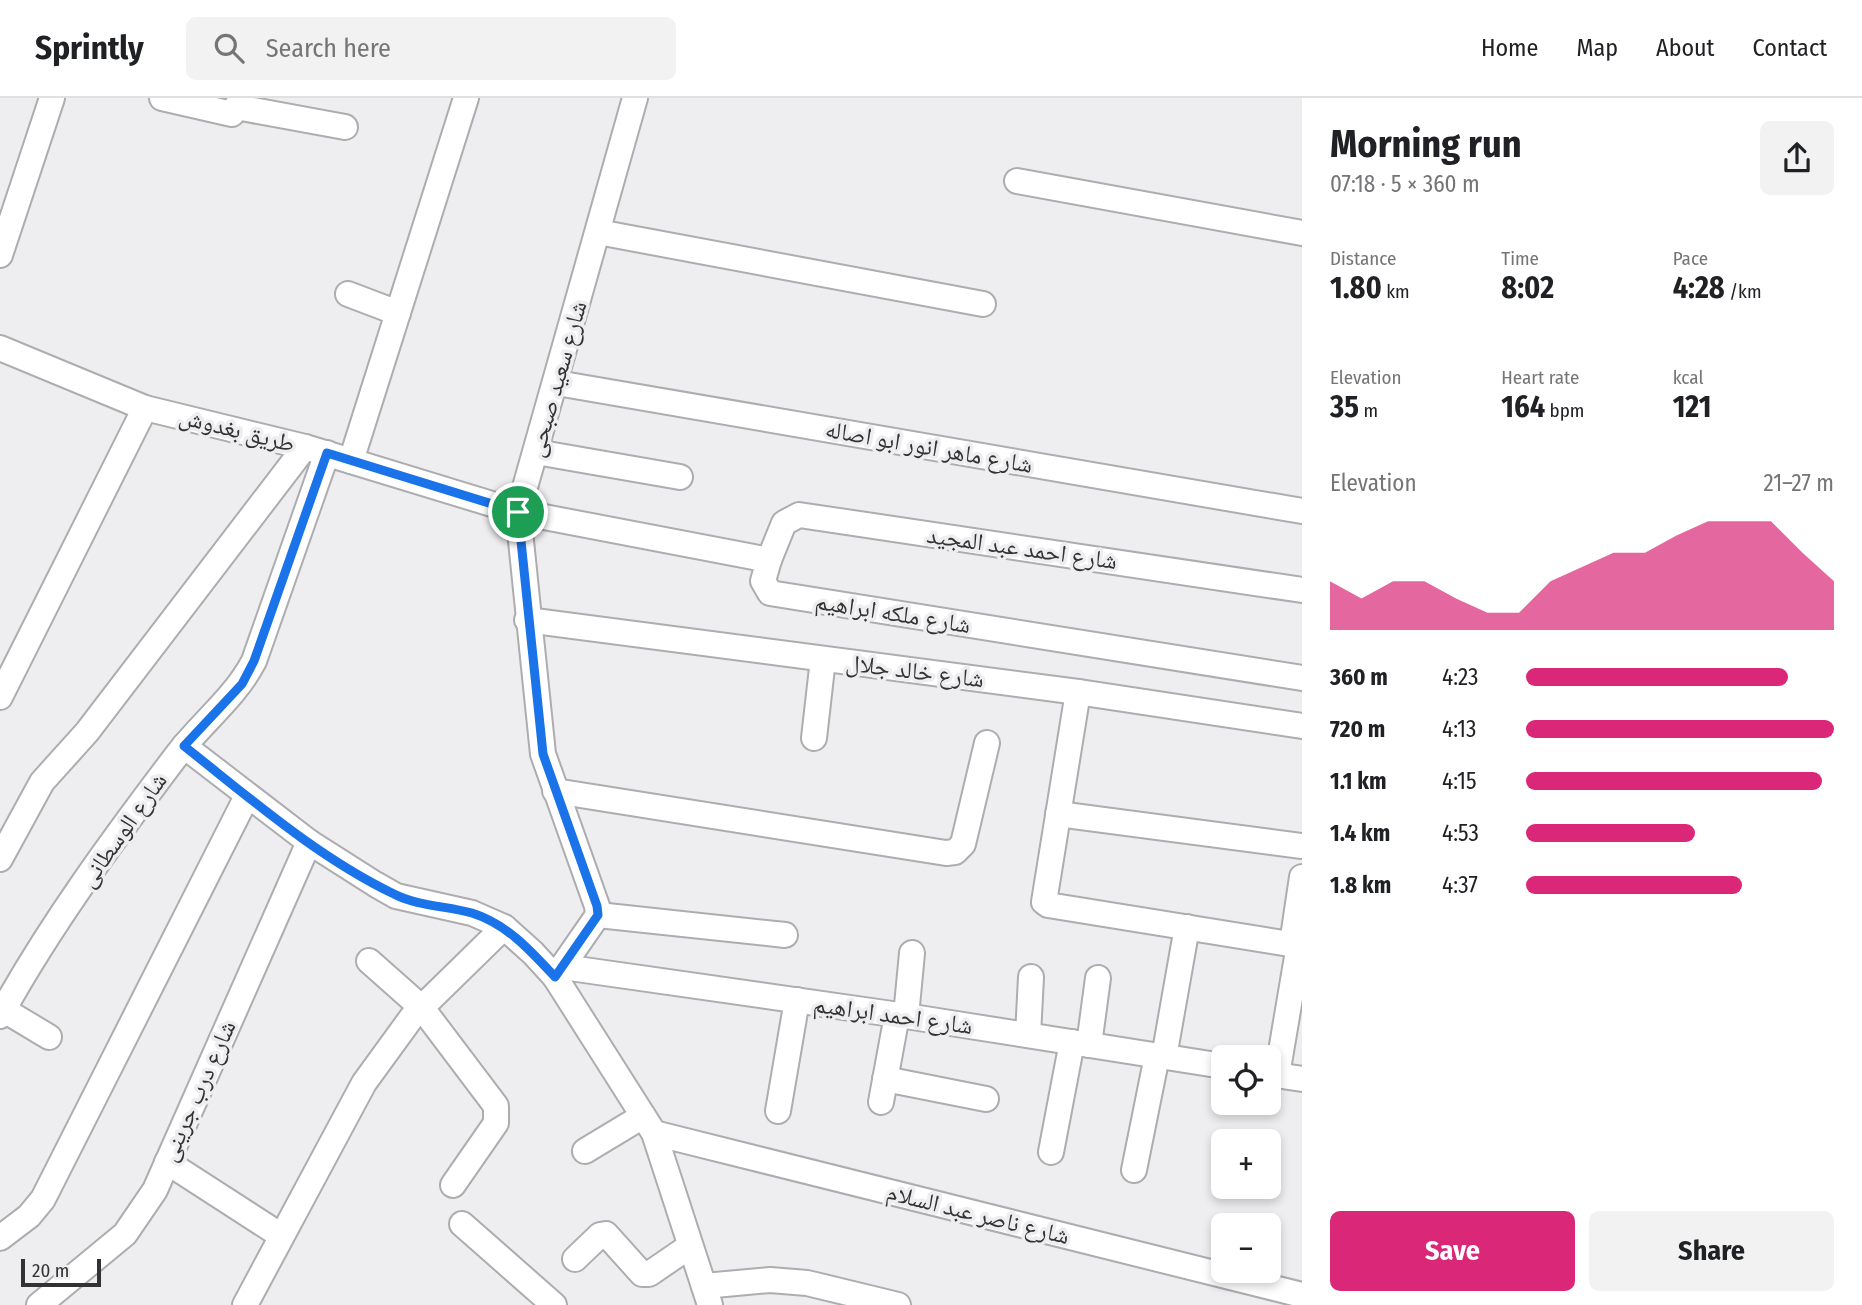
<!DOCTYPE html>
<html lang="en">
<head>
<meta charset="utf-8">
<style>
  body { margin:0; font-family:"Fira Sans Condensed","Noto Naskh Arabic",sans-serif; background:#f2f2f2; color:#202124; height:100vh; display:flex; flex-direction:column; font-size:26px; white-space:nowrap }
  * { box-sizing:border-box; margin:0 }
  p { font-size:23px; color:#757577 }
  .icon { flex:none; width:38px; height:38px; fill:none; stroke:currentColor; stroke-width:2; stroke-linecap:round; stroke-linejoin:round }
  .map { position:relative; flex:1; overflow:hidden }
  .panel { display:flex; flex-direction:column; background:#fff; width:560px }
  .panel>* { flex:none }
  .tools { position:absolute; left:1211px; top:947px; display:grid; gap:14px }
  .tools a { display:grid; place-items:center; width:70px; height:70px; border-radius:10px; background:#fff; box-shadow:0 4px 10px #0003; font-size:35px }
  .scale { position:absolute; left:21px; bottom:18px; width:80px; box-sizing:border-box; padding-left:7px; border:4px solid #323233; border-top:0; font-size:19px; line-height:24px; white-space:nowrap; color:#323233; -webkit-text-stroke:5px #eeeef0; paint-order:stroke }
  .pin { position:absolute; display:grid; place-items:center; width:60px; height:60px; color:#fff; margin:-30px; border:4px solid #fff; border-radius:50%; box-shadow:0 2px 7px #0007 }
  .round { display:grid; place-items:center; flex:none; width:74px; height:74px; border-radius:10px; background:#f2f2f2 }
  .overview { display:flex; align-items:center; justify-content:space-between; height:119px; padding:0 28px }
  h1 { font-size:38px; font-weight:700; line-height:52px }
  .metrics { display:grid; grid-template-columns:repeat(3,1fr); gap:10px; height:119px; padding:7px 28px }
  .metrics div { display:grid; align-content:center }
  .metrics b { font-size:30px; font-weight:700 }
  .metrics small { font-size:19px; font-weight:400 }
  .metrics p { font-size:19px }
  .chart { height:196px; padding:14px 28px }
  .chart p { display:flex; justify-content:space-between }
  .chart svg { width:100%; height:126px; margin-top:7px; fill:#db2777; opacity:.7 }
  .button { display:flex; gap:14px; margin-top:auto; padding:14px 28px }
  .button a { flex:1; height:80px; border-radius:10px; background:#db2777; color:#fff; font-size:28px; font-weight:700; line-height:80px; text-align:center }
  .button a+a { background:#f2f2f2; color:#202124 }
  ul { padding:0 28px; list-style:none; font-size:23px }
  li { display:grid; grid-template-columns:112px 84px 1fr; align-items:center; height:52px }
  li i { height:18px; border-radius:9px; background:#db2777 }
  header { display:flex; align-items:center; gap:42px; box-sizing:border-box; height:98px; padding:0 35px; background:#fff; border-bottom:2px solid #e0e0e0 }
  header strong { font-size:33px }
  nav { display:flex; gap:38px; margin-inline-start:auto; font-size:24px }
  .search { width:490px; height:63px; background:#f2f2f2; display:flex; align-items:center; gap:18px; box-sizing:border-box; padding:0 24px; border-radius:10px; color:#757577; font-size:26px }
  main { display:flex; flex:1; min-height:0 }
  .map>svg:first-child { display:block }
</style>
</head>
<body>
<header>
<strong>Sprintly</strong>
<div class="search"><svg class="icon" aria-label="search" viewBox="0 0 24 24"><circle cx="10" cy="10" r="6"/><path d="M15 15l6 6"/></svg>Search here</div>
<nav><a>Home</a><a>Map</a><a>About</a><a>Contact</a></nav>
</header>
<main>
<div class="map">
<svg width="1302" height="1207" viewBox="0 0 1302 1207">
  <rect width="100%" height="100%" fill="#eeeef0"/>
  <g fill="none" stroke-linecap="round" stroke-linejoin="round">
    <g stroke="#adadb0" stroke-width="28">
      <g id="minor">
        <path d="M162,0L232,16L236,9L345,29"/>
        <path d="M1017,83L1302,135"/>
        <path d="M598,134L983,206"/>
        <path d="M0,157L52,0"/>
        <path d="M348,196L398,215"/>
        <path d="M0,250L145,310L305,349L518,414L769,462L763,483L770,495L776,496L1302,580"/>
        <path d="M557,285L1302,413"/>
        <path d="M536,354L680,379"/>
        <path d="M351,363L466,0"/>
        <path d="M769,462L784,425L799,417L1302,492"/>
        <path d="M527,522L1078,594L1302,628"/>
        <path d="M1078,594L1044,804L1048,807L1302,848"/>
        <path d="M0,599L145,310"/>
        <path d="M814,640L823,561"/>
        <path d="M184,648L309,744L375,786L396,798L472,815L504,829L533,855L555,879L654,1035L710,1207"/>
        <path d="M555,693L946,755L955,754L963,746L987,645"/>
        <path d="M1058,716L1302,748"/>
        <path d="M0,761L42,684L87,634L305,349"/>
        <path d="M598,817L785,837"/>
        <path d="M1292,846L1302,779"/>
        <path d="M369,863L422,910L496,1008V1025L453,1087"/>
        <path d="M563,869L906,918L1223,968"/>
        <path d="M555,879L598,817L597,808L543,656L518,414L635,0"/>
        <path d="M4,912L49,939"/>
        <path d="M0,918C50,827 114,740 177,657C202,624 234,601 254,563L327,355"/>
        <path d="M906,918L912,855"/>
        <path d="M1028,937L1031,879"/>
        <path d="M1089,947L1098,880"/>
        <path d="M1164,959L1187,829"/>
        <path d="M1269,976L1302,981"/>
        <path d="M1277,977L1299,847"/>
        <path d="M885,981L986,1001"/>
        <path d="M881,1004L897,917"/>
        <path d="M778,1013L797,902"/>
        <path d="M654,1035L1302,1197"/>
        <path d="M585,1053L643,1018"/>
        <path d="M1051,1054L1072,944"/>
        <path d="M167,1064L280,1137"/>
        <path d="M1134,1072L1157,958"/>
        <path d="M462,1126L554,1207"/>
        <path d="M0,1140L29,1118L43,1101L247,698"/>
        <path d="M575,1161L600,1137L606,1136L642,1176H649L690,1148"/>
        <path d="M704,1188L770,1182L807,1185L898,1207"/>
        <path d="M39,1207L125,1136L155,1092L309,744"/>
        <path d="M245,1207L364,985L412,919L504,829"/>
      </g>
    </g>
    <use href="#minor" stroke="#fff" stroke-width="24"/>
  </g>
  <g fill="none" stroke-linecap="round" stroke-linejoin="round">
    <g stroke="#fff" stroke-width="14">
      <path id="route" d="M327,355L518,414L543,656L597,808L598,817L555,879C531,853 507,826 472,815C447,808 417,808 394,796C317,759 250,700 184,648L242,586L254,563Z"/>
    </g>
    <use href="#route" stroke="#1a73e8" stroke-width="9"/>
  </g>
  <g text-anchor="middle" stroke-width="7" stroke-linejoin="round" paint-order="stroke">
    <g font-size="24" fill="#323233" stroke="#eeeef0">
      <text transform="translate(557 281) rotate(-74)" y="8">شارع سعيد صبحى</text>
      <text transform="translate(237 332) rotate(14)" y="8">طريق بغدوش</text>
      <text transform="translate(929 349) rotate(10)" y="8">شارع ماهر انور ابو اصاله</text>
      <text transform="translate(1022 450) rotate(8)" y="8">شارع احمد عبد المجيد</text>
      <text transform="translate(893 515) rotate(9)" y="8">شارع ملكه ابراهيم</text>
      <text transform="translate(915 573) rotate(7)" y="8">شارع خالد جلال</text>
      <text transform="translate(123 732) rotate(-55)" y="8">شارع الوسطانى</text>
      <text transform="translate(893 917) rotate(8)" y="8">شارع احمد ابراهيم</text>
      <text transform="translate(198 993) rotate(-66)" y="8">شارع درب جرينى</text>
      <text transform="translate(978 1116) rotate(14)" y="8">شارع ناصر عبد السلام</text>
    </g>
  </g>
</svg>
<div class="tools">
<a><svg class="icon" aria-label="locate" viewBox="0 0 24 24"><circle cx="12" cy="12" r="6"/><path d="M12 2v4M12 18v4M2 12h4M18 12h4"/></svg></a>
<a>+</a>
<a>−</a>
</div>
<div class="scale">20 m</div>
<div class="pin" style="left:518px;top:414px;background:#1e9e55"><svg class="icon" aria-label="arrive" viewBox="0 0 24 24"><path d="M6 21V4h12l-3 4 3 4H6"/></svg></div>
</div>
<section class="panel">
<div class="overview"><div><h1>Morning run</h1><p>07:18 · 5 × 360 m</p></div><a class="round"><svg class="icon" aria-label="share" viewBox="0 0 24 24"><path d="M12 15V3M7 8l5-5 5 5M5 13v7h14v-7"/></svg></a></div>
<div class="metrics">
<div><p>Distance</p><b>1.80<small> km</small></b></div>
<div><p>Time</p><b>8:02</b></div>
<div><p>Pace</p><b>4:28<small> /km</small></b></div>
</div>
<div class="metrics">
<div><p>Elevation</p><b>35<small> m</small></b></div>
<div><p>Heart rate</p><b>164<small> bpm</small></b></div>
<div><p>kcal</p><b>121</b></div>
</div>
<div class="chart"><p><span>Elevation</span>21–27 m</p>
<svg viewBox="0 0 160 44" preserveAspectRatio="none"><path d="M0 44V27L10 33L20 27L30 27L40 33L50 38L60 38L70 27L80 22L90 17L100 17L110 11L120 6L130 6L140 6L150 17L160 27V44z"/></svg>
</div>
<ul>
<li><b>360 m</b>4:23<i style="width:85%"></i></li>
<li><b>720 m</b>4:13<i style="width:100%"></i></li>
<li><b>1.1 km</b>4:15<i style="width:96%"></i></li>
<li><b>1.4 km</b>4:53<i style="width:55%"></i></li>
<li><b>1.8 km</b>4:37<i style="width:70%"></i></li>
</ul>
<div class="button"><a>Save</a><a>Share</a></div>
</section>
</main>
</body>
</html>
